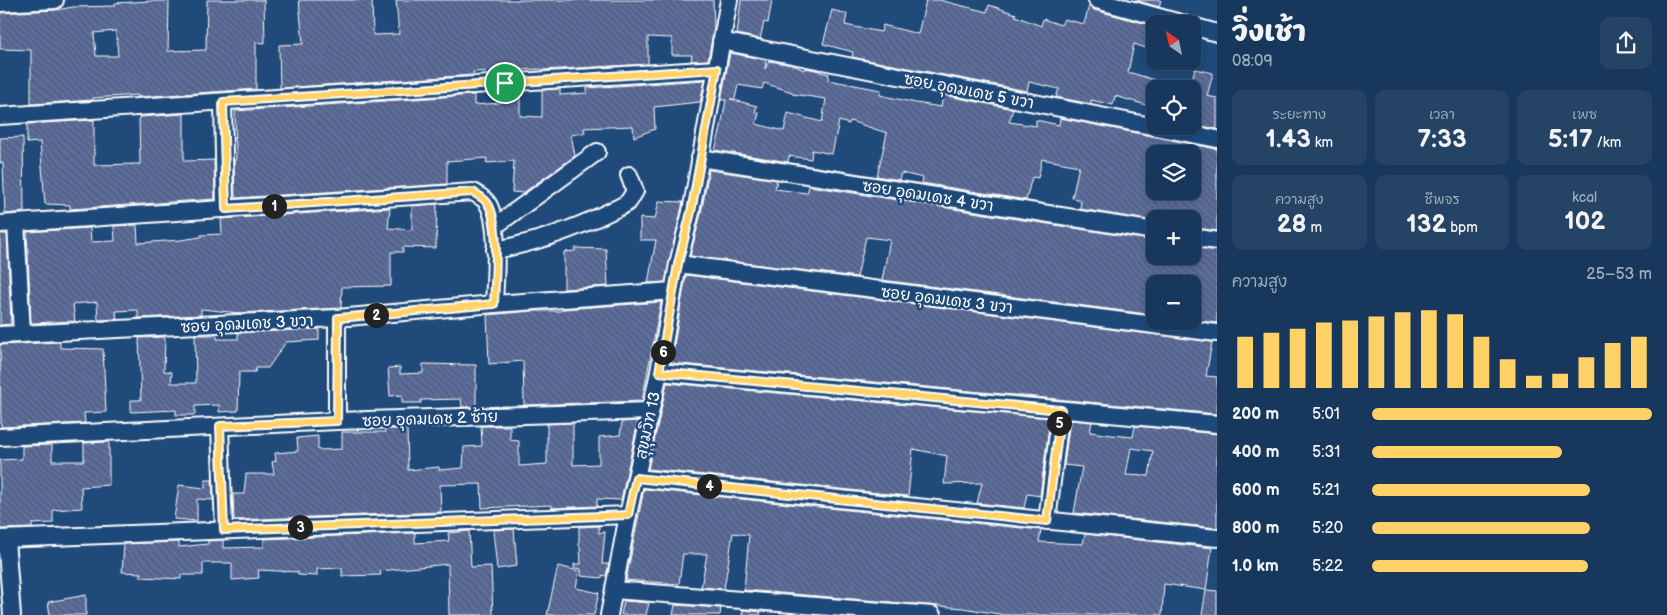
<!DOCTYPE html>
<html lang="th">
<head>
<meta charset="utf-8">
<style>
  body { margin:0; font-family:"Balsamiq Sans","Playpen Sans Thai",sans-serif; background:#244365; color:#f1f3f6; height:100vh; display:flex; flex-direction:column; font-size:19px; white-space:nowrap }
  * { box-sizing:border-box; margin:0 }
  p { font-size:16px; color:#9eacbb }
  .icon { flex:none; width:28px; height:28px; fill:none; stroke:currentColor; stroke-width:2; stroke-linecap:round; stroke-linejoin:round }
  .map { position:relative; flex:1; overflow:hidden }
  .drawer { display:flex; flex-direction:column; background:#17385c; width:450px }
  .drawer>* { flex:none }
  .needle { width:32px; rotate:326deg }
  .buttons { position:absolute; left:1146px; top:15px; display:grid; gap:10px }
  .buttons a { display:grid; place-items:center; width:55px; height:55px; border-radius:10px; background:#17385c; box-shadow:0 2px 8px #0003,0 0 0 1px #365272; font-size:25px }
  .pin { position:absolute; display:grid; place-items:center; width:42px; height:42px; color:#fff; margin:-21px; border:2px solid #fff; border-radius:50%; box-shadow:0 1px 5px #0007 }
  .km { position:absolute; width:25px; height:25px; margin:-12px; border-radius:50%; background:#222; color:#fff; font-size:14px; line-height:25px; text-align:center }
  .round { display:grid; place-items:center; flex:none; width:52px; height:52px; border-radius:10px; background:#244365 }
  .summary { display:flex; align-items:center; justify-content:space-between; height:85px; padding:0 15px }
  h1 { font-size:28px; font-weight:800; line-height:38px }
  .figures { display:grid; grid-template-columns:repeat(3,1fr); gap:8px; height:85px; padding:5px 15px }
  .figures div { display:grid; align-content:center; border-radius:10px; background:#244365; text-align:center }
  .figures b { font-size:25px; font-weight:800 }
  .figures small { font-size:14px; font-weight:400 }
  .figures p { font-size:14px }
  .chart { height:140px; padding:10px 15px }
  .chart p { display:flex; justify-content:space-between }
  .chart svg { width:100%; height:90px; margin-top:5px; stroke:#ffd166; stroke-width:6 }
  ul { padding:0 15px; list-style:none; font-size:16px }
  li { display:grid; grid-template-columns:80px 60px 1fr; align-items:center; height:38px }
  li i { height:12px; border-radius:6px; background:#ffd166 }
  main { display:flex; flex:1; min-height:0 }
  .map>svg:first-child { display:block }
</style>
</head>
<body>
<main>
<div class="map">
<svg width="1217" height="615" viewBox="0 0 1217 615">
  <defs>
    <pattern id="building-back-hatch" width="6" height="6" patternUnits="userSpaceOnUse" patternTransform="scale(1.25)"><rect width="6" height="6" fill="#5c6e9e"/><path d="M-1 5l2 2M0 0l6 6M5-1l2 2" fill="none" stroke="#525a6d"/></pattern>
  </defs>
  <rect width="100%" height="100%" fill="#1f4a7a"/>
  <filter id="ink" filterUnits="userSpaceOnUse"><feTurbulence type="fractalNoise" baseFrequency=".02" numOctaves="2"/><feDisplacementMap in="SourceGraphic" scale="10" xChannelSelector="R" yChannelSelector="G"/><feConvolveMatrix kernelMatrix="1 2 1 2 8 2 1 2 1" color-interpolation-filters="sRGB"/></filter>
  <g filter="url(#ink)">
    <g fill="url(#building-back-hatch)" stroke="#fff" fill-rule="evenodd">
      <path d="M207,0H264L265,43L256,42V89L138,97V95L93,98V100L31,104V50L0,49V13L56,10L73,7L115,6V3L151,1H169L168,51L206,50ZM116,31L118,56H96L94,33Z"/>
      <path d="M299,0H372L373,35L399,34L396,0H713L714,27L708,60L691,61L692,55H672V38L648,37V64L542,70V69L520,70V72L499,73V71L473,72V75L280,88L279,45L303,44Z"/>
      <path d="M741,0H772L768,23L764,22L760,39L737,34Z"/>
      <path d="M926,0H939L987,12L989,5L1016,14L1015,16L1041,26L1043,19L1061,25L1064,19L1084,24L1089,6L1094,10L1155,26V41L1152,50L1134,44L1128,72L1155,80V100L1153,107L1115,96L1113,105L1091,100V104L1056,97L1059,89L1029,82L1027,91L852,57L853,52L823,44L832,10L847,14L845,25L881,32L883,25L918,34Z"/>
      <path d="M1135,0H1161L1159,7Z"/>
      <path d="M730,53L766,60L765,69L769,61L793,65L804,70L805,68L820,71V72L829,74L828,80L881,90L880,95L916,103L941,107L943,95L1013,109L1009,122L1036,126V120L1059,125L1060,118L1217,149V231L1192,227V219H1155V221L1080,209L1081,200L1072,198L1079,166L1042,159L1038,178L1032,177L1026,200L922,183L923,178L901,173L899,180L877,176L887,133L850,121L849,124L839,121L832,154L812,150L811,159L789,156L788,162L715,150L720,132L726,100H721ZM764,83L792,92V94L826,99L822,122L788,113L784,131L756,124L759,113L755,112L757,106L730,99H735L738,85L762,89ZM1155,154H1192V191H1155Z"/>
      <path d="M1195,69L1213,73L1207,96L1217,98V129L1192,124V89H1189Z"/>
      <path d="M705,80L700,102L654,107L655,129L634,137L633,126L584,128L585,133L571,135L575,156L523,193L512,192L514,161L486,163L487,158L447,161V184L235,198L234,160H236L235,111L474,95V105L500,103V93L520,92V116L542,117V90L560,89V95L587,93V88Z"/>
      <path d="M184,114V161L214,160L215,199L70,209V205L45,204L40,142L27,143V124L94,120V165L136,164H140L139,117Z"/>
      <path d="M23,137L24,212L5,214L3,163H0V138Z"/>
      <path d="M709,170L777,180L775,189L807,193L809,186L1155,241V256H1192V247L1217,251V323L1192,320V284H1155V315L882,280L890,240L866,237L857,277L690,256L701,214Z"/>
      <path d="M659,201L683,202L665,282L648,283L656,240H640V218L655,219Z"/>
      <path d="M437,204L436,248L403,247V252H391V286L342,287L341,308L239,313L201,309V315L138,318V310L116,311L117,319L98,320L97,302L73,304L75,321L31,323L27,232L90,228L91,242L115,241L114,226L137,225L138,243L181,240L201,237V235L222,234L221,219L390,208L388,228L412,230V206Z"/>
      <path d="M0,234H7L11,324L0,325Z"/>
      <path d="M575,248L606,249L608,286L564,289V252L575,251Z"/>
      <path d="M686,275L1212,342L1206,376L1217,377V414L671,363Z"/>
      <path d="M661,302L642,401L524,405L523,361L489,364L487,315L532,311H560L564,309Z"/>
      <path d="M319,329V340L286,342L268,368H256L255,372H239L238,411L219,412V405L195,406V415H176V410L131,412V400H141L139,338L165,337L164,371L172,372L171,383H196L195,335H217V339H238V333Z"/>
      <path d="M60,342V348L103,349L106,412L84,413L85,423L1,427L0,345Z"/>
      <path d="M423,364L476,365V407H462L461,399L421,400V403H402V395L390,396L388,368L400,367V374L423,373Z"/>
      <path d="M667,383L1050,418L1040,496L1027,494L1024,508L977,503L982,483L944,484L947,456L913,449L908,496L648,469Z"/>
      <path d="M1070,420L1092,422L1090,432L1112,435L1133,437L1135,426L1217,434V528L1074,513L1082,467L1064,465ZM1131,448L1153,451L1149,476L1126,475Z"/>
      <path d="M638,421L621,500L597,499V506L552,508V505L482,508L481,484L440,485L441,512L234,520L233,494H244L246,474H274L272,462L276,461L275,453L298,451L297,438L318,436V450L342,449V432H385V429H407L408,470L439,467V470L463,468L464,447L482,446L481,426H510V440L519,441V466L547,464V424L573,423V465L599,464V437L620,435L622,422Z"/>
      <path d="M109,442V485L81,487L82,508L53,510V523L32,524V528L0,529V460L22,459V446L52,445V461H84V443Z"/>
      <path d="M205,480H212L213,500L197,499V521L174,519L179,485L205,488Z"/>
      <path d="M644,489L1041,530L1039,542L1083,544L1085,534L1212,548L1206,590L1164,584L1162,615H1005L963,608L744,590L749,535L733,533L724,589L701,587L707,554H683L679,584L626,580Z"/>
      <path d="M599,526V533L605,532L602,564H609L606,576L602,575V578L581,576V569L574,568V564H581L580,546H579V527Z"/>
      <path d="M514,529L517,566L497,569L493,530Z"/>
      <path d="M469,531L471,567L491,566L493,615H449L448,564L380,571L381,575L342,576V568L317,569V576L298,575V572L258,570L259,578L232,580V563H203V575H181V579L141,577V573L122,572L124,544L179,542V547L208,544V541L223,540V548L264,547V539L415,533V543L449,541L448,533Z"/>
      <path d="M558,566L579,571L576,588L599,593L594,615H547Z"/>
      <path d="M1206,590L1217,591V615H1202Z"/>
      <path d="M86,595V615H50L48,602Z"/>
      <path d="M624,601L649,603L646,615H621Z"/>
      <path d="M675,605L721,608L720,615H673Z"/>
      <path d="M743,610L761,612L760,615H742Z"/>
    </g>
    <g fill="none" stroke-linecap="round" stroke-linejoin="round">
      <g stroke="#fff" stroke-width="20">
        <g id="street">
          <path d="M1097,0L1184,24"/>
          <path d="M0,3L55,0"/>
          <path d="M1192,26L1217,33"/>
          <path d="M721,41L1217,139"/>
          <path d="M223,102L225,209"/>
          <path d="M0,116L717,69"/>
          <path d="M700,158L1155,231"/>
          <path d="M16,223L22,334"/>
          <path d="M0,224L473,192C479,196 485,198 488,204C500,224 495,279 494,304"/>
          <path d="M495,226L597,152"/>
          <path d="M1192,237L1217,241"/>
          <path d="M495,250C535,243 572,230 609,212C615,209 624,206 629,201C631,198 633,194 635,191L629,175"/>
          <path d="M678,264L1217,333"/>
          <path d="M0,335L337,318L494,304L673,291"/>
          <path d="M659,372L1217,424"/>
          <path d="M337,421V318"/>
          <path d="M220,427L224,530"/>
          <path d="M0,437L337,421L650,411"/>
          <path d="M636,478L1217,538"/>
          <path d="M1047,521L1061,410"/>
          <path d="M0,539L628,515"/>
          <path d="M6,539L12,615"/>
          <path d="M614,590L932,615"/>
          <path d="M609,615L628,515L659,372L678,264L691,212L729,0"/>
        </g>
      </g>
      <use href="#street" stroke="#1f4a7a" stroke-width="16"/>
    </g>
  </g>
  <g fill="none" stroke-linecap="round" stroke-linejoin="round" filter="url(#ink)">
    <g stroke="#fff" stroke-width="10">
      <path id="route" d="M717,69L691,212L678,264L659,372L1061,410L1047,521L636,478L628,515L224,530L220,426L337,421L338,318L494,304C495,279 500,223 488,204C485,198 479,196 473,192L226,209L223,102Z"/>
    </g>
    <use href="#route" stroke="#ffd166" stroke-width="6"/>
  </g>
  <g text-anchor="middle" stroke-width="5" stroke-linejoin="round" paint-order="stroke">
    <g font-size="16" fill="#fff" stroke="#1f4a7a">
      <text transform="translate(969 90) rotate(11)" y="6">ซอย อุดมเดช 5 ขวา</text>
      <text transform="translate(928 195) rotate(9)" y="6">ซอย อุดมเดช 4 ขวา</text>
      <text transform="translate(947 299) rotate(7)" y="6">ซอย อุดมเดช 3 ขวา</text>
      <text transform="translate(247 323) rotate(-3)" y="6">ซอย อุดมเดช 3 ขวา</text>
      <text transform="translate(430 418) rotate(-2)" y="6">ซอย อุดมเดช 2 ซ้าย</text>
      <text transform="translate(647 425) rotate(-78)" y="6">สุขุมวิท 13</text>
    </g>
  </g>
</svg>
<div class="buttons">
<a><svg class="needle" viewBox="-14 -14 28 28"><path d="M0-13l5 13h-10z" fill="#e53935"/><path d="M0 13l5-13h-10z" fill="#9eacbb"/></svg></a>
<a><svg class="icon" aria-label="locate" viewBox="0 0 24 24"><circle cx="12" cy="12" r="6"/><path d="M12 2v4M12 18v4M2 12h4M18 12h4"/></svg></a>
<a><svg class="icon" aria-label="layers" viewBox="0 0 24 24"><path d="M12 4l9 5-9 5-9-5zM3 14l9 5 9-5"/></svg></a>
<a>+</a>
<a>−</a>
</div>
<div class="pin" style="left:505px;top:83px;background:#1e9e55"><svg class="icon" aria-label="arrive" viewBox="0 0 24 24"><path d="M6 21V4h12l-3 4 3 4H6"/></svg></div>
<b class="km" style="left:274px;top:206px">1</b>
<b class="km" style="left:376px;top:315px">2</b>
<b class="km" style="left:300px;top:527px">3</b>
<b class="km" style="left:709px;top:486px">4</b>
<b class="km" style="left:1059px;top:423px">5</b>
<b class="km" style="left:663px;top:352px">6</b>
</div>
<section class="drawer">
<div class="summary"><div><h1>วิ่งเช้า</h1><p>08:09</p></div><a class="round"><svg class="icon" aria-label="share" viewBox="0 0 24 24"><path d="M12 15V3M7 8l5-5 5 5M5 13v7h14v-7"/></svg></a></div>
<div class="figures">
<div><p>ระยะทาง</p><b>1.43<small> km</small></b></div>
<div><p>เวลา</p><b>7:33</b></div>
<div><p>เพซ</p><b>5:17<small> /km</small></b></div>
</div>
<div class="figures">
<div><p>ความสูง</p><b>28<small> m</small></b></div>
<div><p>ชีพจร</p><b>132<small> bpm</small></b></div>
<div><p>kcal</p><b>102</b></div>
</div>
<div class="chart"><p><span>ความสูง</span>25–53 m</p>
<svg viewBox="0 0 160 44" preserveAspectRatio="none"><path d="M5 44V19M15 44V17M25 44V15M35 44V12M45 44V11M55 44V9M65 44V7M75 44V6M85 44V8M95 44V19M105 44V30M115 44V38M125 44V37M135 44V29M145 44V22M155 44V19"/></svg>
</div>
<ul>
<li><b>200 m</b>5:01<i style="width:100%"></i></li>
<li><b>400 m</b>5:31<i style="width:68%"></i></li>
<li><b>600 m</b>5:21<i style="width:78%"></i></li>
<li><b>800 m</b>5:20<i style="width:78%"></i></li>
<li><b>1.0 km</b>5:22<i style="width:77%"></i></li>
</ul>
</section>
</main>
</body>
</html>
